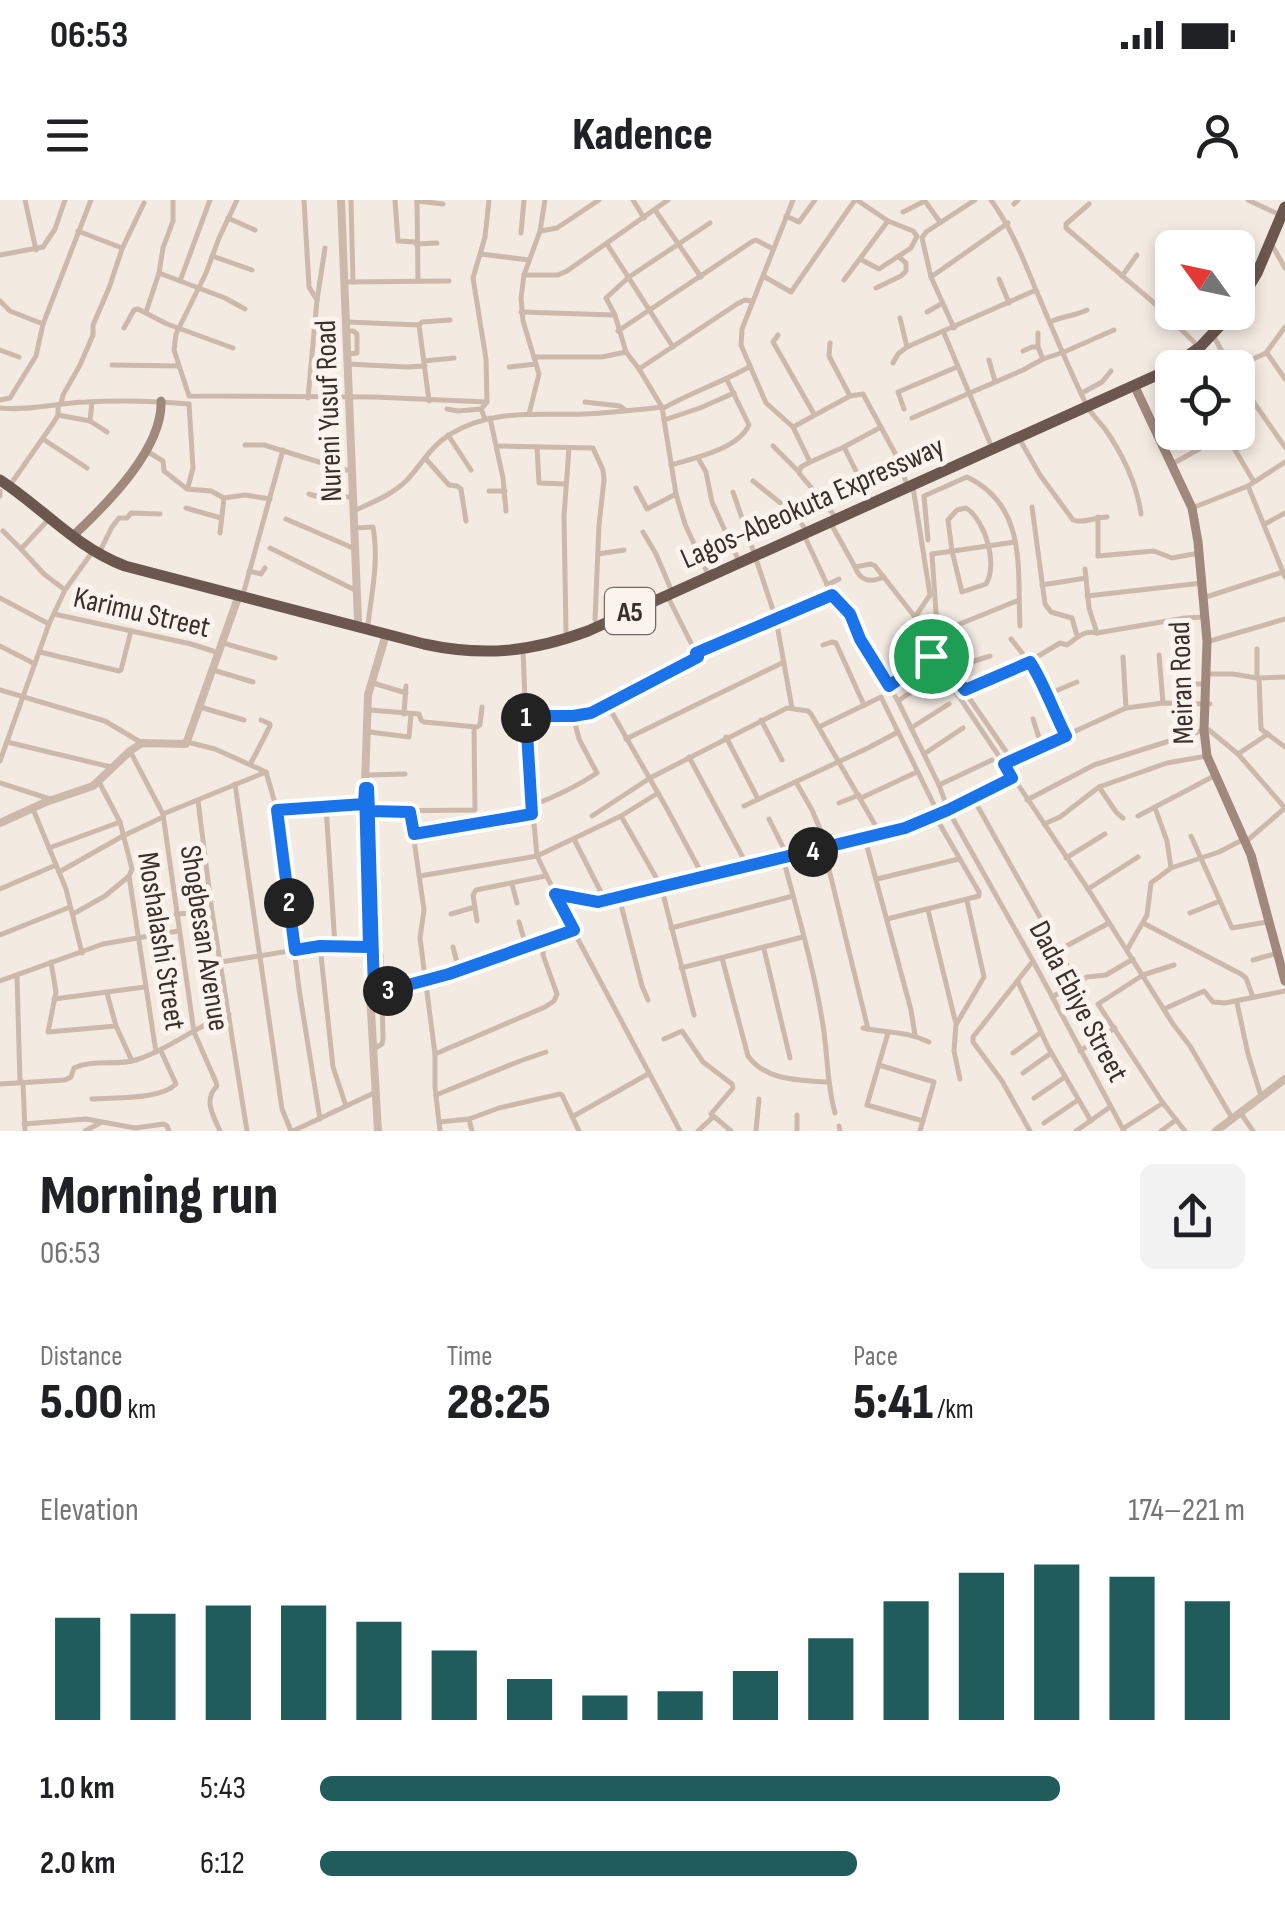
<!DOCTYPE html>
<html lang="en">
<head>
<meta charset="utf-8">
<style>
  body { margin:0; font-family:"Sofia Sans Condensed",sans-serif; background:#f2f2f2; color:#202124; height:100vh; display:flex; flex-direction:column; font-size:38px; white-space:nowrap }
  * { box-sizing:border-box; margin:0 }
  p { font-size:32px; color:#757577 }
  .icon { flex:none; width:55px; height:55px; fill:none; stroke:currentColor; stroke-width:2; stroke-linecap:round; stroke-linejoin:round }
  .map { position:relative; height:931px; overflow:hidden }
  .side { display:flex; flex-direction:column; background:#fff; flex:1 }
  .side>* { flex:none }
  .needle { width:65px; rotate:303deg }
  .fabs { position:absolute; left:1155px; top:30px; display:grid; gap:20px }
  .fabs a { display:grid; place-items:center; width:100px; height:100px; border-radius:15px; background:#fff; box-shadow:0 5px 15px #0003; font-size:50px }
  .pin { position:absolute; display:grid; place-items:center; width:85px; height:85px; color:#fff; margin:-42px; border:5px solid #fff; border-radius:50%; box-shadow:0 2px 10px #0007 }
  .km { position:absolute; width:50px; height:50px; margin:-25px; border-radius:50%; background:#222; color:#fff; font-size:28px; line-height:50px; text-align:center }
  .round { display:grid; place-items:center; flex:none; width:105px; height:105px; border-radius:15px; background:#f2f2f2 }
  .headline { display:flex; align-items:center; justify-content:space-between; height:170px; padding:0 40px }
  h1 { font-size:55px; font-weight:800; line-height:75px }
  .figures { display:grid; grid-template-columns:repeat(3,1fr); gap:15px; height:170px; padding:10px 40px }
  .figures div { display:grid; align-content:center }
  .figures b { font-size:50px; font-weight:800 }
  .figures small { font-size:28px; font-weight:400 }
  .figures p { font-size:28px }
  .chart { height:280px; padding:20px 40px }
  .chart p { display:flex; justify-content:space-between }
  .chart svg { width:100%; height:180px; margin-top:10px; stroke:#205c5c; stroke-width:6 }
  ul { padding:0 40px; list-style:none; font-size:32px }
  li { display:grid; grid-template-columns:160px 120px 1fr; align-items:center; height:75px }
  li i { height:25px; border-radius:12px; background:#205c5c }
  .status { display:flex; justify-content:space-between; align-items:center; height:70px; padding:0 50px; background:#fff; direction:ltr }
  .status svg { height:28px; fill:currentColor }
  header { display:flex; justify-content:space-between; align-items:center; height:130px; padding:0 40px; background:#fff; font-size:45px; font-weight:800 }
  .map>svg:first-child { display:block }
</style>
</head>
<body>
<div class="status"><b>06:53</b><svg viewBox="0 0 49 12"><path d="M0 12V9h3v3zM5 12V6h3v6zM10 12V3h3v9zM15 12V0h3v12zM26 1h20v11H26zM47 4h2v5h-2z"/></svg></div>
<header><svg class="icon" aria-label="menu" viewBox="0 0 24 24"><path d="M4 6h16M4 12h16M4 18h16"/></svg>Kadence<svg class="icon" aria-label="person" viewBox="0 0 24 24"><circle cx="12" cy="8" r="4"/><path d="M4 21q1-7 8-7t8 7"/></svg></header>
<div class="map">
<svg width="1285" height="931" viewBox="0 0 1285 931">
  <rect width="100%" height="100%" fill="#f3eae1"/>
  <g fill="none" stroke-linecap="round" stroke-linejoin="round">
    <g stroke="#ccb9ac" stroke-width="5">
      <path d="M25,0L36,50"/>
      <path d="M237,0L219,38L206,73L176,134L174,150L189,196L374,197L487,202"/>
      <path d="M304,0L309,87L317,100"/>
      <path d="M351,0L353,82"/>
      <path d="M395,0L398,41L416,42"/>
      <path d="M417,0L418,81"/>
      <path d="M633,0L644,18"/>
      <path d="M793,0L742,129L741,145L766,203L793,227L810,262L801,267L799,273L834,315"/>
      <path d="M857,0L888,21L913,31L917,36L911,48L879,69L860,59"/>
      <path d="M991,0C1014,32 1024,62 1039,97C1054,133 1069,169 1086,204C1090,213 1099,221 1105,229C1122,253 1137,284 1141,314"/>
      <path d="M1248,0L1276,13"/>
      <path d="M417,1L443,4"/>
      <path d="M1014,4L1018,0"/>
      <path d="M1089,4L1066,24V28L1153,102L1195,143"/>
      <path d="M655,10L701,77"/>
      <path d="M903,12L925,1L940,22"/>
      <path d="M786,16L799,22L815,0"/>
      <path d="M228,18L255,30"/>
      <path d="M78,31L122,48"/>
      <path d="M541,31L557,28L599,0"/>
      <path d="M521,33L524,0"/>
      <path d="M416,44L437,43"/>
      <path d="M607,44L673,147"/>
      <path d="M1272,45L1285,68"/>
      <path d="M481,54L529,60"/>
      <path d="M0,55L43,47L55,29L65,0"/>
      <path d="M212,56L252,70"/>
      <path d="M159,73L225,98L245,109"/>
      <path d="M524,75H558L567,71L668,0"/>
      <path d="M763,76L791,92L855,0"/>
      <path d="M1122,76L1137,55"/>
      <path d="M931,77L1008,23"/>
      <path d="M999,79L1009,103"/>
      <path d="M844,80L888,21"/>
      <path d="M180,81L210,0"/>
      <path d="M345,82L449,81"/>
      <path d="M876,88L901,76L906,71V63L899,57"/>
      <path d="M0,101L10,111L43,124"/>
      <path d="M146,112L159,73L163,48L173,21V0"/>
      <path d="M521,112L613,115"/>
      <path d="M927,112L941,104"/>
      <path d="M900,118L907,147"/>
      <path d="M347,122L419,125"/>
      <path d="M1050,122C1062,116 1075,116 1087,110"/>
      <path d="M124,128L134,110L138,109L167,124L233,148"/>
      <path d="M954,128L931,77L922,38L926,32L975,0"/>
      <path d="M347,131H353L357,134V153L348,154"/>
      <path d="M618,131L753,41L756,40L773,49"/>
      <path d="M944,133L990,243"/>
      <path d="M1038,133V147"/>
      <path d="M778,135L773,142L814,214"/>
      <path d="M1213,135L1231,168"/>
      <path d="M830,143L829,156L850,196"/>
      <path d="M0,150L19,157"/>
      <path d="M1023,151L1032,147H1038L1043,159"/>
      <path d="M1267,153L1285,179"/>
      <path d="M535,157H602L626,152"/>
      <path d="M989,160L995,181"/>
      <path d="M424,161L454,158"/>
      <path d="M893,163L898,154L907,147L1036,90"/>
      <path d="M348,164L407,167L425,166"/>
      <path d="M112,165L178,166"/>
      <path d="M509,167L536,164"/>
      <path d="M1234,168L1266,153L1285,127"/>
      <path d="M639,169L737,104L745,100L752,101"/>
      <path d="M1238,180L1285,247"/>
      <path d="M1082,193L1102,182L1111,171"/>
      <path d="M308,198L317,100L325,48"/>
      <path d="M0,200L10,198L36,156L43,124L91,0"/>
      <path d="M429,201L419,125L422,122L450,120"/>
      <path d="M585,202L620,206L625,210"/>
      <path d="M61,204L63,195L80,165L93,135V125L109,88L122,49L144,3"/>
      <path d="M0,208C30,211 57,203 86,202C120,200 156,201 189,204"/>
      <path d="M447,209L458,211L481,209"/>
      <path d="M662,209C691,192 721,183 749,167"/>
      <path d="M904,209L898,192L957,167"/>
      <path d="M529,214L539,174L523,121L521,98L524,75L540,31L545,0"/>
      <path d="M58,215L90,221L107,232"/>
      <path d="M490,218L503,278L506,311"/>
      <path d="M912,218L1023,170L1043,159L1064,152L1114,130"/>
      <path d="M485,219L481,209L487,202L486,159L473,78L485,37L489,0"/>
      <path d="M664,220L700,208L734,193"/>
      <path d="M90,221L92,202"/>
      <path d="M793,227L850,196L863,194L896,255L906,282"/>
      <path d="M1225,233L1254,282"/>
      <path d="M448,235L471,270"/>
      <path d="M43,239L87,268"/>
      <path d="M1020,240L1040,275L1073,320C1083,324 1095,317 1107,317"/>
      <path d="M245,245H264L345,270H353"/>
      <path d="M497,246L593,248L603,270L604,280L599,325L595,420"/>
      <path d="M773,246L799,272"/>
      <path d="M537,247L539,283L565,284"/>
      <path d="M844,247L869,297"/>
      <path d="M145,250L163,261L164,271L187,289L211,291L224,298L245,295L270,299"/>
      <path d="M425,258L449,285L457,286L461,289L466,321"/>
      <path d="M698,258L706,272L712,302L737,357"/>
      <path d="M810,262L844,247L881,227"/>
      <path d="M1174,263L1226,234"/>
      <path d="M671,265C695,258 738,249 749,225L727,180"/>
      <path d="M13,281L54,222L58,215V205"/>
      <path d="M753,281L793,313L804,327"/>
      <path d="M1248,286L1285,377"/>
      <path d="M188,287L193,268L189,204"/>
      <path d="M913,287L930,395L915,417V431L1088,689L1173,824L1190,846L1232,918"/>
      <path d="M636,288L647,309L676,294"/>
      <path d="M0,291V296"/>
      <path d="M489,291H505"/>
      <path d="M733,292L753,350"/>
      <path d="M309,294L319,297H354"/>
      <path d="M1032,307L1045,404L1051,412L1072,418L1077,436"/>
      <path d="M186,308L221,318"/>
      <path d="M966,308C986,321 998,365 986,384L962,392L952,351L948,320L957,310Z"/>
      <path d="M1192,308L1248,286L1285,262"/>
      <path d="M354,311C373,302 392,295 407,280C421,265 431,246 449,235C491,208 538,216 584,214C610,213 636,210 662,207"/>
      <path d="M1098,317V356L1154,351L1172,358L1199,353"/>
      <path d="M49,319L21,349L44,374L65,390"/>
      <path d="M286,319L353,348"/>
      <path d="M830,322L855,367L871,364L875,366L915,417"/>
      <path d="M1265,324L1285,313"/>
      <path d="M355,328L373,327C379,360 372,391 368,424"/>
      <path d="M3,331L21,349"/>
      <path d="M643,332L656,354L670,387"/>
      <path d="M220,333L224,298"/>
      <path d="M804,335L832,395L850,414L860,439L898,501"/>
      <path d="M928,340L924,296L967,277C1028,306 1017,370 1020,426"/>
      <path d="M270,348L355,390"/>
      <path d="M100,351L112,327L119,318H127L131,313L160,314"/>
      <path d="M598,354L624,350"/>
      <path d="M932,354L936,413C939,421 942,427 950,428L1019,400"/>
      <path d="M932,354L1015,342"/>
      <path d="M755,356L776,419L792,508"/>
      <path d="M855,367C860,381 870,383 884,377"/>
      <path d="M706,370L685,324L676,294L662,207L639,169L626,152L615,115L606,98L629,77L710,23"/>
      <path d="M249,371L261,374L265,368"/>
      <path d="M1086,378L1089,408L1097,433"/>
      <path d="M827,385L839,379"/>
      <path d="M1042,385L1086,378L1085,369"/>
      <path d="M244,391L283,250"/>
      <path d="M1087,396L1202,383"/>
      <path d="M1206,397L1283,372"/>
      <path d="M0,398L49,424"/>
      <path d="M54,414L191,444L219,453"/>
      <path d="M566,432L564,316L569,248"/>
      <path d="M1011,439L1038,473L1046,495L1066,536"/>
      <path d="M1210,441L1285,419"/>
      <path d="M223,443L275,458"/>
      <path d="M823,445L832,442L836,443L864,505"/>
      <path d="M0,446L35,464"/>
      <path d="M1257,449V478"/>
      <path d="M523,450L527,548L537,656L573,730L680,931"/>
      <path d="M40,452L119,471L121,470L131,431"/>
      <path d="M696,453L832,395"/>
      <path d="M1159,455L1163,503"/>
      <path d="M1123,457L1126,508"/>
      <path d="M896,465L924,445"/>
      <path d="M940,466L944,465L949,469L1012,560"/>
      <path d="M949,469L990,456"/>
      <path d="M213,470L253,482"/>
      <path d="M1210,474H1233L1257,478L1285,477"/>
      <path d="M936,475L898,501L939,585L992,560"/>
      <path d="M1259,478L1261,529L1285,547"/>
      <path d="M373,483L406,493"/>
      <path d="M1188,484H1206"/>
      <path d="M889,487L931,456"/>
      <path d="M0,490L105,521L142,543"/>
      <path d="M957,495L965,490L1030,461L1060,443L1067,445C1077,438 1083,430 1097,433L1185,418L1204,417"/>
      <path d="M1046,495L1077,482"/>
      <path d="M607,504L666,607L703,676"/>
      <path d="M200,507L244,520"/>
      <path d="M370,510L419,514L421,520L424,522L477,527L480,525L482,507"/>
      <path d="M404,514L406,486"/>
      <path d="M526,516H573L591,513L698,457L668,397"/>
      <path d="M1033,519L1042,547"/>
      <path d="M761,520L782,560"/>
      <path d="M819,527L881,497L939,615"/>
      <path d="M911,528L949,504"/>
      <path d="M1209,530L1238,554L1285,608L1249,639"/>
      <path d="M370,532L409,537L411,514"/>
      <path d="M726,537L758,599"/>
      <path d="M626,539L784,462"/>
      <path d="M7,542L111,567"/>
      <path d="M187,542L215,549L266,572"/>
      <path d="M130,551L163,614L194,832L216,882L217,886C203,900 213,915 220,931"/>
      <path d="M924,554L963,528"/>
      <path d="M1238,554L1268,534"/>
      <path d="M689,557L748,667"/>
      <path d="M0,561L49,424L65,390L93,351"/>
      <path d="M251,563L270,526V524L261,520"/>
      <path d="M1003,564L1126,508L1163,503L1210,504"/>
      <path d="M266,572L277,610L299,789L320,919"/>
      <path d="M368,575L405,574"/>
      <path d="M99,582L120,622L132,669L129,676L156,852"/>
      <path d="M796,582L812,610L828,648"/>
      <path d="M0,583L50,599"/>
      <path d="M235,584L282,909L291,931"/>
      <path d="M939,585L946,604"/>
      <path d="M1099,587L1116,612L1123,618"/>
      <path d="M861,598L917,572"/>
      <path d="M973,598L1077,783"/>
      <path d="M1027,600L1094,565L1204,530"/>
      <path d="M198,601L212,712L247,931"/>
      <path d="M839,603L859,595"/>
      <path d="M326,606L335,746"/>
      <path d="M531,606C552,598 579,585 597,573L579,539L573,516"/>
      <path d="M744,606L868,548L898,532"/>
      <path d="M1155,608L1167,641L1171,668"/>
      <path d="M33,609L66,689L82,753"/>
      <path d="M278,610L364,604"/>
      <path d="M948,610L1033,761L1124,931"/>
      <path d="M369,611L475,610L474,527"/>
      <path d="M410,612L424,710L420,738L435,854V887L440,931"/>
      <path d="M163,614L266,572"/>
      <path d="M592,616L650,578L787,508L808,511L811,514L881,635"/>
      <path d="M621,616L661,686L694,815"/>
      <path d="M1138,616L1214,576"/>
      <path d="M769,619L788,657"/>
      <path d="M1044,624L1060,617L1099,587L1167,563L1207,556"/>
      <path d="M414,634L532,613"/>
      <path d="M1191,636L1232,728L1267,722"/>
      <path d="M865,639L911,810L915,835"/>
      <path d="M575,641L605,700"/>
      <path d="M49,648L120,622"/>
      <path d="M824,649L868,829"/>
      <path d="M783,658C797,711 813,765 822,819C828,851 826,881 835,913"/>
      <path d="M1066,658L1105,634"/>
      <path d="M59,672L123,636L163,617"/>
      <path d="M420,676L537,656L621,616L658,593"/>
      <path d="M877,679L959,659"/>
      <path d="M512,684L517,703"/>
      <path d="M0,689L56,665"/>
      <path d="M1088,689L1138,657"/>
      <path d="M556,694L590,701L605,700L905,629L939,615L1012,577"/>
      <path d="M619,697L642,786L648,800"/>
      <path d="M928,710L956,824L954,851L960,879"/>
      <path d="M1190,713L1220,701"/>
      <path d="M73,714L105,696L128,677"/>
      <path d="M176,714L212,712"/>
      <path d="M451,714L475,707"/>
      <path d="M887,719L979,696V692L935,616"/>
      <path d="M477,721L473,695L476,690L545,676"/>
      <path d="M519,722L526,746"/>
      <path d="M1143,723L1241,774L1246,778L1253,797"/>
      <path d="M671,728L793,696"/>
      <path d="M0,735L70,707"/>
      <path d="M320,746L333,867L346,906"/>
      <path d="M453,747L459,770"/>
      <path d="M764,749L790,858"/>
      <path d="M1059,750L1109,723"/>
      <path d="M1127,750L1147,715L1151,683L1171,668L1219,652L1244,639"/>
      <path d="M722,758L748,856C766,881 799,880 826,882"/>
      <path d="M1253,760L1278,753"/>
      <path d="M51,762L56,792L48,832L116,826"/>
      <path d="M221,762L320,746L369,747"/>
      <path d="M1174,765L1143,775L1098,804L1163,903L1185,931"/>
      <path d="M681,768L803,737"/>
      <path d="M17,776L20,882"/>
      <path d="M0,781L103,744L178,731"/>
      <path d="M1018,782L1048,847L1091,921"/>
      <path d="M374,791L392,790L426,781L573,730"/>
      <path d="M107,793L116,826L132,861"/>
      <path d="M1052,797L1087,777L1106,775L1133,759"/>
      <path d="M54,799L145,787"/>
      <path d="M1237,803L1248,854L1261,896"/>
      <path d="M1164,809L1204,791L1213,802L1225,803L1285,791"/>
      <path d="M957,823L984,777L967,701"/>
      <path d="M863,828C886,833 907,831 929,842"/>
      <path d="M888,833L867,905L923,921"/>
      <path d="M664,839L682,831L703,862L732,884L733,888L711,914L731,931"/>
      <path d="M377,847L382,844L383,839L381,754"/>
      <path d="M1080,851L1115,828"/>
      <path d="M1013,853L1040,833"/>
      <path d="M435,854L545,807L554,801L557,794L543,755L544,742"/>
      <path d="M879,865L934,882L920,931"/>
      <path d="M1023,873L1051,853"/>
      <path d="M23,882L25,931"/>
      <path d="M0,884L65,880L71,877L74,868C93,859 116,866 136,860C170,849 196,826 229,814"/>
      <path d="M436,895L520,861L546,852"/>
      <path d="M1034,898L1065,877"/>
      <path d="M92,899C116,897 160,900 176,884L161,851"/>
      <path d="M797,915V931"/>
      <path d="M1242,915L1253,931"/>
      <path d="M572,917L648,874"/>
      <path d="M469,919L472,931"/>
      <path d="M439,922L469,919L499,908L560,894L562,895L579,931"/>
      <path d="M1044,923L1078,900"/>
      <path d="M24,924L86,919L135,928L164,924L167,926L169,931"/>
      <path d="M839,926L840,931"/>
      <path d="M1124,928L1163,903"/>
      <path d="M85,931L100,923"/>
      <path d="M293,931L376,892"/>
      <path d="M698,931L713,917"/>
      <path d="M756,931L759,899"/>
      <path d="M1030,931L1002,881L973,842V837L1033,761"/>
      <path d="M1076,931L1110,907"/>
      <path d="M1161,931L1176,920"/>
    </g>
    <g stroke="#ccb9ac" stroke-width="8">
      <path d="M341,0L358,421"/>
      <path d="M0,623L46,602L93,586L130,551L142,543L186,544L239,395"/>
      <path d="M378,931L370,794L365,584L368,495L386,434"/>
      <path d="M1216,931L1285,879"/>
    </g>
    <g stroke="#a0887d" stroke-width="9">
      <path d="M1134,185L1192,308L1198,342L1207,441L1204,530L1207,556L1251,655L1285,781"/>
      <path d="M75,334C108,303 163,248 161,201"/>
    </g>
    <g stroke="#6c574f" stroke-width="11">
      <path d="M1238,105L1257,73L1285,7"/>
      <path d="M0,280C43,308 75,347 125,366L424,444C484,457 531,452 588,431L1166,171L1200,147L1233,112"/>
    </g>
  </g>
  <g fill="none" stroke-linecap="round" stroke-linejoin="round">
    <g stroke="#fff" stroke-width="20">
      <path id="route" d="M931,456L889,486L860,439L850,414L832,395L696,453L698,457L591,513L573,516H526L532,614L414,634L410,612L369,611L368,588H365L364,604L277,610L295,750L320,746L369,747L365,588H368L374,791L382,792L449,774L574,730L555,694L598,702L905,628L948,610L1012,578L1004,564L1066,536C1054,513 1043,481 1030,462L965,490L944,465L938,466L931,456"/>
    </g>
    <use href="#route" stroke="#1a73e8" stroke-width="12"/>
  </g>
  <g text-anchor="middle" stroke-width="10" stroke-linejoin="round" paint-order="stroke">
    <rect fill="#fbf4ee" stroke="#746a66" stroke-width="2.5" x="605" y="388" width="50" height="46" rx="8"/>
    <g font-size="28" font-weight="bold" fill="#3a2f2b">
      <text x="630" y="421">A5</text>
    </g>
    <g font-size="30" fill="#3a2f2b" stroke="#fbf4ee">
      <text transform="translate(328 211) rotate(-92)" y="10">Nureni Yusuf Road</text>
      <text transform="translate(812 302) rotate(-24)" y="10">Lagos-Abeokuta Expressway</text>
      <text transform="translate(142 412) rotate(13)" y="10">Karimu Street</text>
      <text transform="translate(1181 483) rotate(-92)" y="10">Meiran Road</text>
      <text transform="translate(205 738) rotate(81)" y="10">Shogbesan Avenue</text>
      <text transform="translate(162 741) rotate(81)" y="10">Moshalashi Street</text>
      <text transform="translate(1079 801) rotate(62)" y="10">Dada Ebiye Street</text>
    </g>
  </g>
</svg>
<div class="fabs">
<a><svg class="needle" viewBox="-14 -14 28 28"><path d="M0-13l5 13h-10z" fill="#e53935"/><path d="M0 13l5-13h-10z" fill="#757577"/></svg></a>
<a><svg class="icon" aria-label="locate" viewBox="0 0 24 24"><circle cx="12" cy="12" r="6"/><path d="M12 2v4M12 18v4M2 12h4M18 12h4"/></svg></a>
</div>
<div class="pin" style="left:931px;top:456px;background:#1e9e55"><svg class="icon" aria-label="arrive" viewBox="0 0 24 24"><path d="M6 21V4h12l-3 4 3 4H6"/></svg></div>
<b class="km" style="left:526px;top:518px">1</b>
<b class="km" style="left:289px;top:703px">2</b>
<b class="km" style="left:388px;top:791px">3</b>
<b class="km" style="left:813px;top:652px">4</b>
</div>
<section class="side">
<div class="headline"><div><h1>Morning run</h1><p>06:53</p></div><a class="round"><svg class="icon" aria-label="share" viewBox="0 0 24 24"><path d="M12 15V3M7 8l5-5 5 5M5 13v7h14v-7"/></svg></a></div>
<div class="figures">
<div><p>Distance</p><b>5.00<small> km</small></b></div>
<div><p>Time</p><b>28:25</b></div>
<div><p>Pace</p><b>5:41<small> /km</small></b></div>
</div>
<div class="chart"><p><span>Elevation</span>174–221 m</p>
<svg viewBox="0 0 160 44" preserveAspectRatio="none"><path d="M5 44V19M15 44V18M25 44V16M35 44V16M45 44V20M55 44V27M65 44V34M75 44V38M85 44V37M95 44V32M105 44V24M115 44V15M125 44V8M135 44V6M145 44V9M155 44V15"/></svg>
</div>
<ul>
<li><b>1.0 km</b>5:43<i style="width:80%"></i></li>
<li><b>2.0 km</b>6:12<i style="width:58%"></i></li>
</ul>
</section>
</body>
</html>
